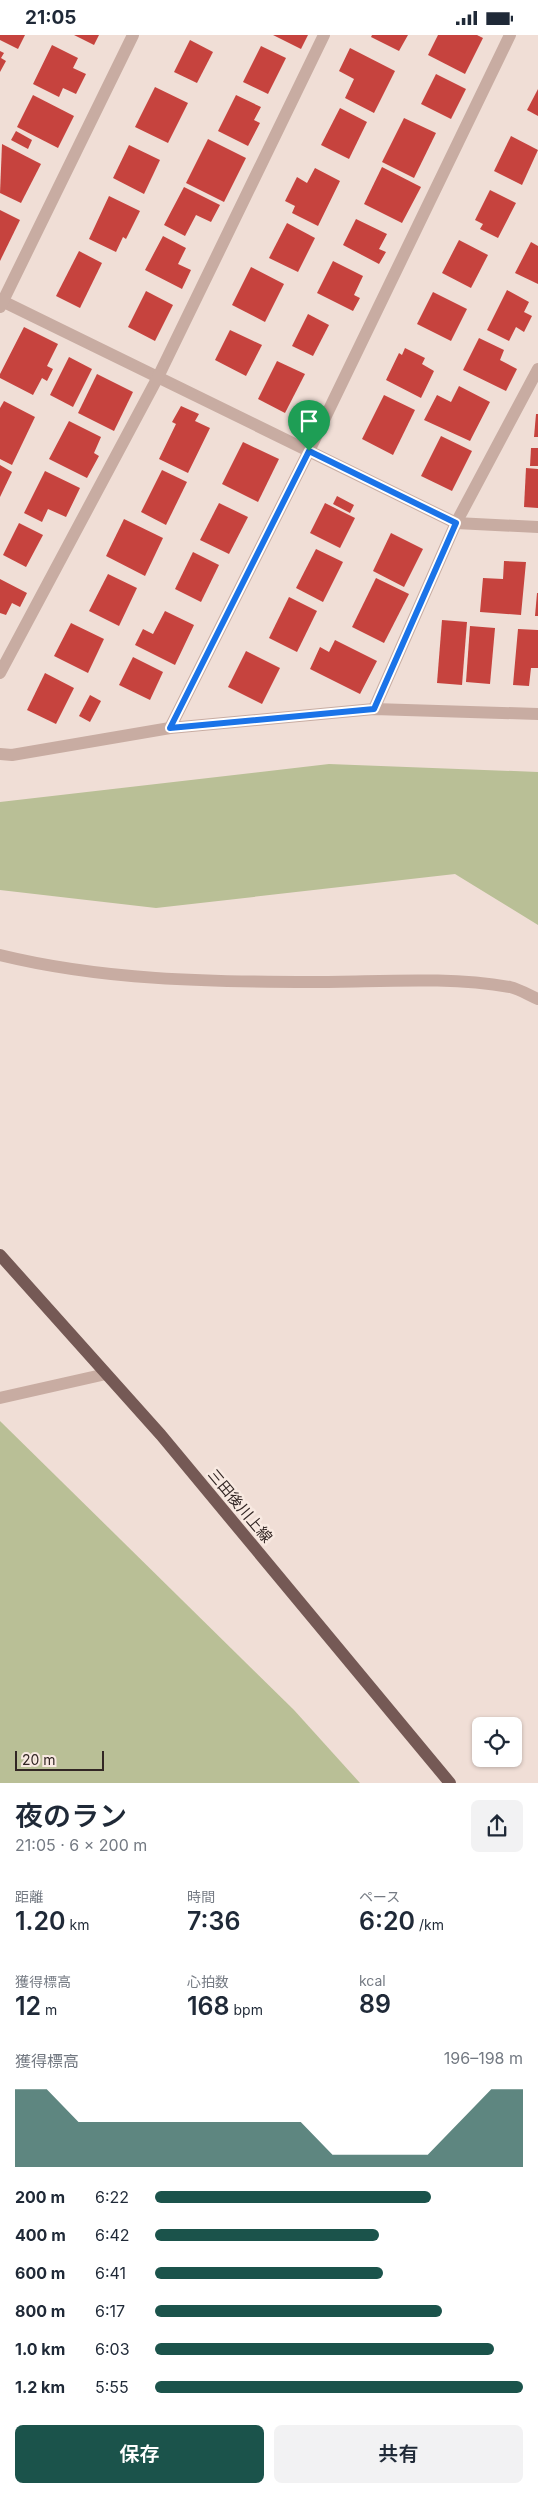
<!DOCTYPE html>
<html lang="ja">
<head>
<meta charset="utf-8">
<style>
  body { margin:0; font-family:Inter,"Noto Sans JP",sans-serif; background:#f2f2f3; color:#1f2937; height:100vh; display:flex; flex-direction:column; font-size:19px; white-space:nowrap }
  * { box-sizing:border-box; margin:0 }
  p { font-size:16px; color:#747a83 }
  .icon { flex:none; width:28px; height:28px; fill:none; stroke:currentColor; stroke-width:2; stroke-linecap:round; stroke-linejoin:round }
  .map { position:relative; height:1748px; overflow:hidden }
  .panel { display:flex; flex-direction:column; background:#fff; flex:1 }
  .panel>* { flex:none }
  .fabs { position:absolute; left:472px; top:1682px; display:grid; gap:10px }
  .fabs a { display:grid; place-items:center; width:50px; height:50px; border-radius:8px; background:#fff; box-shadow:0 1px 4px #0004; font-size:25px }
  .scale { position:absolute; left:15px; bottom:12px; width:89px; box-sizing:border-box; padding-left:5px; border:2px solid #322624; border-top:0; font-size:14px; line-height:18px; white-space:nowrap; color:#322624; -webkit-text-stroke:4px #f8e9e1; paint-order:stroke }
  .pin { position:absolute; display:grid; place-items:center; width:42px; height:42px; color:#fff; margin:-51px -21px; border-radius:50% 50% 50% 0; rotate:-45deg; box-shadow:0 0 5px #0007 }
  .pin .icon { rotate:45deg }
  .round { display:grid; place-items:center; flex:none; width:52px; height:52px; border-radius:8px; background:#f2f2f3 }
  .summary { display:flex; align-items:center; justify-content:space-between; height:85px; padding:0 15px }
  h1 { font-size:28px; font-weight:600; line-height:38px }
  .metrics { display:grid; grid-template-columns:repeat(3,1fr); gap:8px; height:85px; padding:5px 15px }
  .metrics div { display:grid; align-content:center }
  .metrics b { font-size:25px; font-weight:600 }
  .metrics small { font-size:14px; font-weight:400 }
  .metrics p { font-size:14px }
  .chart { height:140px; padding:10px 15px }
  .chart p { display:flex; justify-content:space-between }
  .chart svg { width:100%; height:90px; margin-top:5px; fill:#1b534b; opacity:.7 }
  .action { display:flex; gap:10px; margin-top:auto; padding:10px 15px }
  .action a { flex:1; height:58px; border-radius:8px; background:#1b534b; color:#fff; font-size:20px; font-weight:600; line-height:58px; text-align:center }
  .action a+a { background:#f2f2f3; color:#1f2937 }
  ul { padding:0 15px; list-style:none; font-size:16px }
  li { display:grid; grid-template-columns:80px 60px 1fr; align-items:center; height:38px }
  li i { height:12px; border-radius:6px; background:#1b534b }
  .status { display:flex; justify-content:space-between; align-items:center; height:35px; padding:0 25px; background:#fff; direction:ltr }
  .status svg { height:14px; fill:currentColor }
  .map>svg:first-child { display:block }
</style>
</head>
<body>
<div class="status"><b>21:05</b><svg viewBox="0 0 49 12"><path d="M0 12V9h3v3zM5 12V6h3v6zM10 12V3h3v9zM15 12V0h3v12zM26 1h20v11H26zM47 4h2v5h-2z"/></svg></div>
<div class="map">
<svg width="538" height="1748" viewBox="0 0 538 1748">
  <rect width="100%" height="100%" fill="#f0ded6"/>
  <g fill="#b9bf96">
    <path d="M329,729L538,737V890L455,839L156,873L0,855V767Z"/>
    <path d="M0,1386L294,1675L360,1748H0Z"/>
  </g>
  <g fill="#c6433e">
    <path d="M0,0H25L18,14L0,5Z"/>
    <path d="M74,0H99L94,10Z"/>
    <path d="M273,0H308L301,14Z"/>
    <path d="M372,0H408L399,16L371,2Z"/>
    <path d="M438,0H477L483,3L465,39L428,20Z"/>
    <path d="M190,5L213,17L197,48L174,37Z"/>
    <path d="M52,10L78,23L73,33L86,39L76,59L63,53L59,62L33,49Z"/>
    <path d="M261,11L286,23L268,59L243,47Z"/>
    <path d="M350,13L395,36L374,78L345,63L354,44L339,36Z"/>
    <path d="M0,16L4,18L1,23L6,26L0,37Z"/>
    <path d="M436,39L466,54L451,84L421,69Z"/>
    <path d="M155,52L188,68L168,108L135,92Z"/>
    <path d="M538,54V81L527,75Z"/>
    <path d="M33,60L74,81L58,113L17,92Z"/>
    <path d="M236,60L261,72L254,85L260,88L248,111L218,96Z"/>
    <path d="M340,73L367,87L349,124L321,110Z"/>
    <path d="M404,83L436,98L414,143L382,127Z"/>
    <path d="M16,96L32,105L28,114L11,105Z"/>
    <path d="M511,101L538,115L522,150L494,136Z"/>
    <path d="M208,104L246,123L224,167L186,148Z"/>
    <path d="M2,109L41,129L21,168L0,158Z"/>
    <path d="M129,110L160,125L144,159L113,143Z"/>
    <path d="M382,132L421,152L402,188L364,169Z"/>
    <path d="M315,133L340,146L318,191L292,178L295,171L285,166L297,142L307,148Z"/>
    <path d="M184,152L220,170L211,187L196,180L185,201L164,190Z"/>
    <path d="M490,155L516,168L498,203L480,194L483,189L475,185Z"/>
    <path d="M109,161L140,176L126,204L123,202L116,217L89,204Z"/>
    <path d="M0,175L20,185L0,226Z"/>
    <path d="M356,184L387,199L379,214L386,217L379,229L343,210Z"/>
    <path d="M287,188L315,203L298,237L269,223Z"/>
    <path d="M163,201L186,213L178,229L191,235L182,254L145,235Z"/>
    <path d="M459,205L488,220L471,253L442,238Z"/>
    <path d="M531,207L538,211V249L515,238Z"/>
    <path d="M79,216L102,228L80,273L56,261Z"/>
    <path d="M333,226L363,241L354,260L360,263L353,276L317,258Z"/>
    <path d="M251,232L284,249L265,287L232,270Z"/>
    <path d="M507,255L529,267L524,277L532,281L524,297L516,292L509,306L487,295Z"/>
    <path d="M146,256L173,270L155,306L128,292Z"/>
    <path d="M433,257L467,274L451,306L417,289Z"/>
    <path d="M308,279L329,290L313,321L292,311Z"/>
    <path d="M24,292L58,309L47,331L53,334L47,346L42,343L33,360L0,343V339Z"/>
    <path d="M230,295L262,310L246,341L215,325Z"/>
    <path d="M479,303L504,315L500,325L517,334L506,356L463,335Z"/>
    <path d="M405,313L425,323L422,329L434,336L421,363L386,345L399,318L402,320Z"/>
    <path d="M69,322L92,334L73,372L50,360Z"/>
    <path d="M277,326L305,339L285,378L258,364Z"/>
    <path d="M97,339L133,357L114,396L78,378Z"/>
    <path d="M459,351L490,367L470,406L424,385L437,360L451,367Z"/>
    <path d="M384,360L415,375L393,420L362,404Z"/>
    <path d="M4,366L35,382L12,430L0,424V373Z"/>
    <path d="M181,371L199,379L195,386L210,393L188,438L159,424L176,389L172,387Z"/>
    <path d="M536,379H538V402H534Z"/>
    <path d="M69,386L101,402L94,418L99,421L87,443L49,424Z"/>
    <path d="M441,401L472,416L452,456L421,441Z"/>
    <path d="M243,407L279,424L258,467L222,449Z"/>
    <path d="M531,413H538V431H530Z"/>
    <path d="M0,430L12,437L0,462Z"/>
    <path d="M526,433L538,434V473L524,472Z"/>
    <path d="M162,435L187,447L166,490L141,477Z"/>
    <path d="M45,436L80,453L66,482L48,474L42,487L24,478Z"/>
    <path d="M337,461L354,470L350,478L333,469Z"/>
    <path d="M219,468L248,482L229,519L200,505Z"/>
    <path d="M325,468L355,483L340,513L310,498Z"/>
    <path d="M124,484L163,503L145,541L106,521Z"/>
    <path d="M19,488L43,500L26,532L3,520Z"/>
    <path d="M391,498L423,514L404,552L373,536Z"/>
    <path d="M316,514L343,527L323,567L296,553Z"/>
    <path d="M193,517L219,530L201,567L175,554Z"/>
    <path d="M504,526L526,527L521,580L480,577L483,543L503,544Z"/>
    <path d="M108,539L137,553L119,591L89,576Z"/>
    <path d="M376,543L409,559L384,608L352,592Z"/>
    <path d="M0,544L27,558L20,572L12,568L6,580L0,578Z"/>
    <path d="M537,558H538V581H535Z"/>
    <path d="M289,562L317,576L297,617L269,603Z"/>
    <path d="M165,576L194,590L175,630L135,610L143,594L153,599Z"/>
    <path d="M442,585L467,587L462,650L437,648Z"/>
    <path d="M71,588L104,604L88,638L54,621Z"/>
    <path d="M470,591L495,593L490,649L466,647Z"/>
    <path d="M518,594L538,595V633H531L529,651L513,650Z"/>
    <path d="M335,605L377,626L360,659L310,634L320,612L329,617Z"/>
    <path d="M246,616L280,633L262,669L228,652Z"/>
    <path d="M133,622L163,637L150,665L119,650Z"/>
    <path d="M45,638L74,653L56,689L27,675Z"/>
    <path d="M90,660L101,666L90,687L79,681Z"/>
  </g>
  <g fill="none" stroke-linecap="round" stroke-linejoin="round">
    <path stroke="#c8aca2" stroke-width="12" d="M0,920C102,945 208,947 313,947C378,947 446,941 510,952C519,954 529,960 538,964"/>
    <g stroke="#c8aca2" stroke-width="12">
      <path d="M0,265L456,488L538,492"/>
      <path d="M0,272L133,0"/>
      <path d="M0,638L158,342L324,0"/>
      <path d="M374,674L456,488L538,334"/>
      <path d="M170,693L309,416L510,0"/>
      <path d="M0,719L12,720L170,693L374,674L538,679"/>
      <path d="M0,1363L106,1339"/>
    </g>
    <path stroke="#755955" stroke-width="12" d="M0,1220L161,1400L450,1748"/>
  </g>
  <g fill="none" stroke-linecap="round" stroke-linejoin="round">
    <g stroke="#fff" stroke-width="10">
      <path id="route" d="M309,416L456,488L374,674L170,693Z"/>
    </g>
    <use href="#route" stroke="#1a73e8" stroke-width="6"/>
  </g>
  <g text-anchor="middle" stroke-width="5" stroke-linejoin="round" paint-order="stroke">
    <g font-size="15" fill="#322624" stroke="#f8e9e1">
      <text transform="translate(240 1471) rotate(50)" y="5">三田後川上線</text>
    </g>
  </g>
</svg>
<div class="fabs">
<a><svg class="icon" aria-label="locate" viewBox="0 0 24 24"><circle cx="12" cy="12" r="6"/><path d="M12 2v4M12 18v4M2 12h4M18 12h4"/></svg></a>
</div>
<div class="scale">20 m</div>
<div class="pin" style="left:309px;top:416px;background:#1e9e55"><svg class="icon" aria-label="arrive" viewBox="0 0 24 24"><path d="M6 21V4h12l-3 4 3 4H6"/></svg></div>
</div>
<section class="panel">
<div class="summary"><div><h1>夜のラン</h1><p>21:05 · 6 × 200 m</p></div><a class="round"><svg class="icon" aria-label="share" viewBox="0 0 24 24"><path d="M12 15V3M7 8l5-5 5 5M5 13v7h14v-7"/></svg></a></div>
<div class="metrics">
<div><p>距離</p><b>1.20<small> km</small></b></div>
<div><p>時間</p><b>7:36</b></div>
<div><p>ペース</p><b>6:20<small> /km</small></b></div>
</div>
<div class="metrics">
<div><p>獲得標高</p><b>12<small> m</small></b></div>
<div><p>心拍数</p><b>168<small> bpm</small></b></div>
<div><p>kcal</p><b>89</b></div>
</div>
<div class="chart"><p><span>獲得標高</span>196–198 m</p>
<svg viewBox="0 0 160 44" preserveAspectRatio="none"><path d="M0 44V6L10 6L20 22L30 22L40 22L50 22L60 22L70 22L80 22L90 22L100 38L110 38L120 38L130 38L140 22L150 6L160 6V44z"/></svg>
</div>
<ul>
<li><b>200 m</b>6:22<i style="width:75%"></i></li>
<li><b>400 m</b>6:42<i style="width:61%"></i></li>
<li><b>600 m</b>6:41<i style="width:62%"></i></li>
<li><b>800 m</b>6:17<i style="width:78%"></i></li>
<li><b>1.0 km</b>6:03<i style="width:92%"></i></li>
<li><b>1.2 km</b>5:55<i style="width:100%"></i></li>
</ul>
<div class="action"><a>保存</a><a>共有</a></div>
</section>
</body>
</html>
